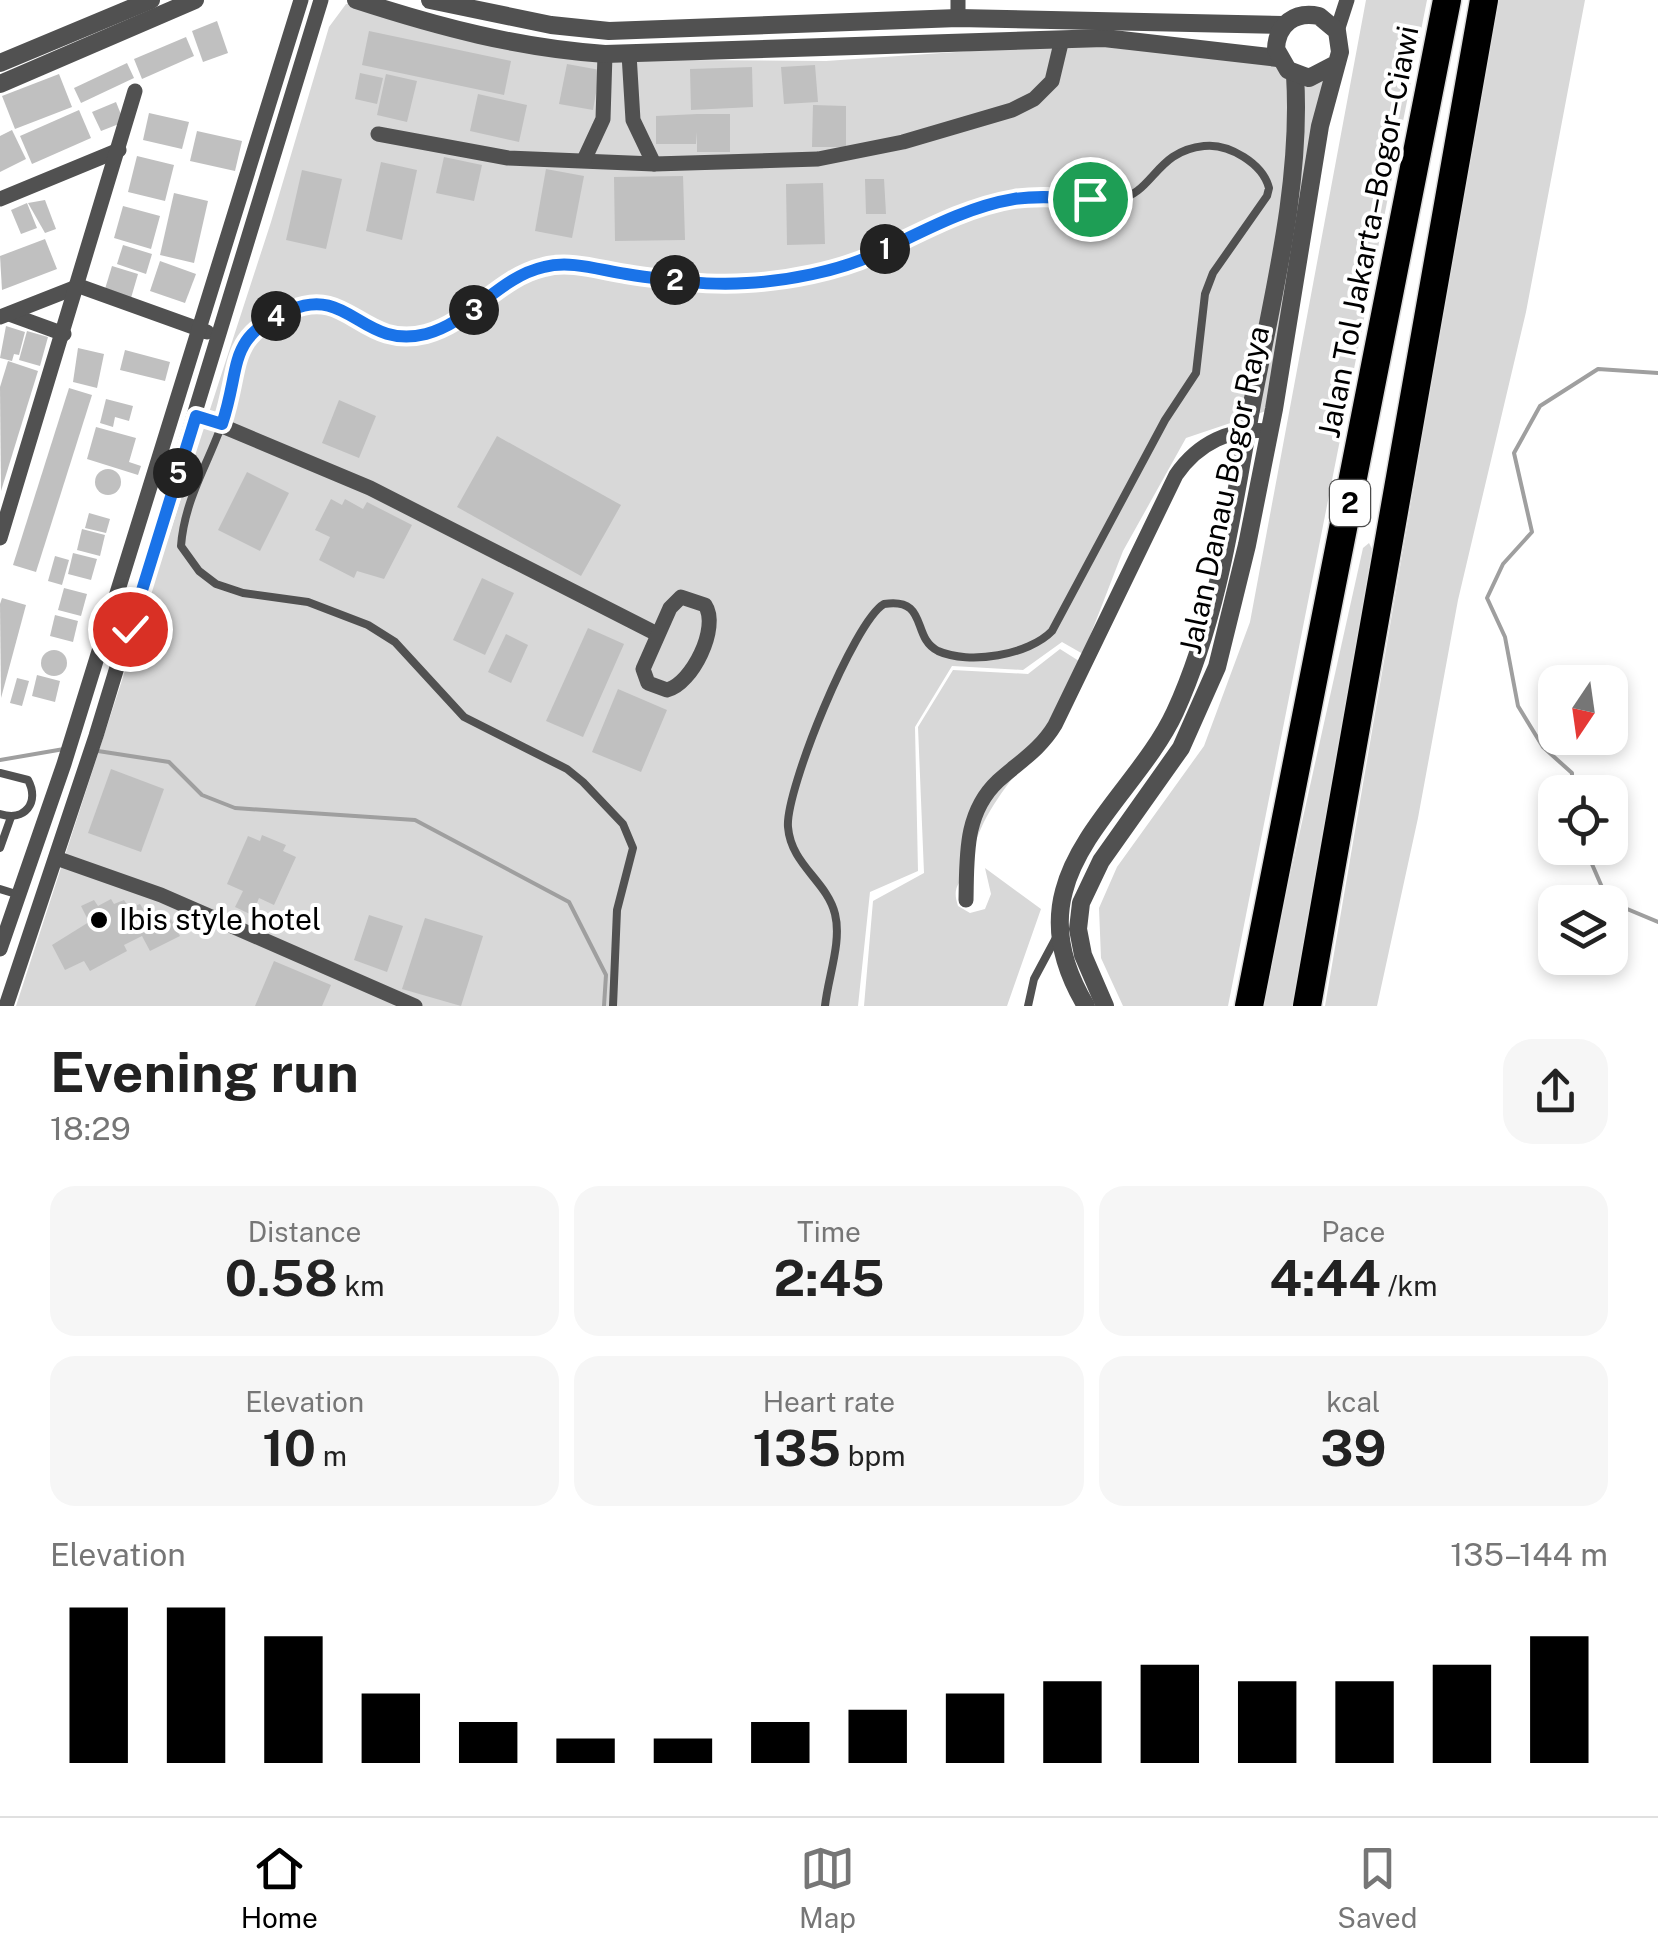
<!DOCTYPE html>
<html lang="en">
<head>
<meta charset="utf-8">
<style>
  body { margin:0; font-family:"Public Sans",sans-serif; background:#f6f6f6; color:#222; height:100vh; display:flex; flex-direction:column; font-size:38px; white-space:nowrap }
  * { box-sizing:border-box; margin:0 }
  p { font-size:32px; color:#767676 }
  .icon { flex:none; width:55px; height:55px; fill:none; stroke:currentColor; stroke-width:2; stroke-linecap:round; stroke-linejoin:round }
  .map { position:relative; height:1006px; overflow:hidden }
  .side { display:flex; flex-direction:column; background:#fff; flex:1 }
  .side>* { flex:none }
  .needle { width:65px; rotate:193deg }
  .tools { position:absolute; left:1538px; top:665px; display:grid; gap:20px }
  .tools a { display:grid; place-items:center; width:90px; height:90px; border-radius:20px; background:#fff; box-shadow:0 5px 15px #0003; font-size:50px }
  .pin { position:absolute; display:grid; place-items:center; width:85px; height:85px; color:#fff; margin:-42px; border:5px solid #fff; border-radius:50%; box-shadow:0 2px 10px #0007 }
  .km { position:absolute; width:50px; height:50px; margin:-25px; border-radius:50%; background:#222; color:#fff; font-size:28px; line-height:50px; text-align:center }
  .round { display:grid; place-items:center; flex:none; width:105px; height:105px; border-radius:30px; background:#f6f6f6 }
  .head { display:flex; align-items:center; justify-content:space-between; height:170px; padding:0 50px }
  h1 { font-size:55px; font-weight:700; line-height:75px }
  .figures { display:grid; grid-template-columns:repeat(3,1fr); gap:15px; height:170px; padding:10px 50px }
  .figures div { display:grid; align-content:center; border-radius:25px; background:#f6f6f6; text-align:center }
  .figures b { font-size:50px; font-weight:700 }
  .figures small { font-size:28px; font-weight:400 }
  .figures p { font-size:28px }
  .chart { height:280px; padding:20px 50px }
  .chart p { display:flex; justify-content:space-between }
  .chart svg { width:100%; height:180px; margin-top:10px; stroke:#000; stroke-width:6 }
  .tab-bar { display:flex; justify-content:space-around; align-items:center; height:140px; border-top:2px solid #e0e0e0; background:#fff; font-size:28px; color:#767676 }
  .tab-bar a { display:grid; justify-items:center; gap:5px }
  .tab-bar .current { color:#000 }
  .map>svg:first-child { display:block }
</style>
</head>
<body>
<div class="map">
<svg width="1658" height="1006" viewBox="0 0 1658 1006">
  <rect width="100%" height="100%" fill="#fff"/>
  <g fill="#d8d8d8">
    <path d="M1366,0H1427L1228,1006H1123L1101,958L1099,908L1117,867L1204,746L1250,622Z"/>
    <path d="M1497,0H1585L1526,312L1458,600L1418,818L1377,1006H1325Z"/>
    <path d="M346,4L380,6L560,51L676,60L826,61L1160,38L1279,60L1286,69L1333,66L1272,409L1186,438L1123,551L1083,654L1062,642L1023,670L952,666L915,727L918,871L870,892L858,1006H16L271,222L329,27Z"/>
    <path d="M1369,543L1372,549L1295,1006H1261L1363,548Z"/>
    <path d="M1060,649L1079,661C1067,686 1057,714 1041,738C1009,788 978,811 968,873C956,884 953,891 958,906L970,913L985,909L991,894L985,868L1041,909L1007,1006H864L873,901L924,873L918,727L953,670L1028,674Z"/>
  </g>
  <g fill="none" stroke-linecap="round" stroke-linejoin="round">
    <g stroke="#9f9f9f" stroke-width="4">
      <path d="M98,751L169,762L202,795L235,808L415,820L569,902L606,975L604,1006"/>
      <path d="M0,760L64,749"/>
      <path d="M1572,792V773L1543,747L1518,706L1505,637L1487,598L1503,564L1532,532L1514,453L1540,406L1598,369L1658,373"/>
      <path d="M1585,848L1608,901L1658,922"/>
    </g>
  </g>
  <g fill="#c0c0c0">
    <path d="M217,21L228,53L203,62L192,31Z"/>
    <path d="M369,31L511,61L504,95L362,65Z"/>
    <path d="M186,37L194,56L142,79L134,59Z"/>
    <path d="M127,63L134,78L81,103L74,88Z"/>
    <path d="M567,64L600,70L593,110L559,104Z"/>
    <path d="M815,65L818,102L784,104L781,67Z"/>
    <path d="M752,67L753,107L691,110L690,69Z"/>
    <path d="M360,73L383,78L377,104L355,99Z"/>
    <path d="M59,74L72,107L15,129L2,96Z"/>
    <path d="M386,74L417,81L407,122L377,115Z"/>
    <path d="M478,94L527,105L519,142L470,131Z"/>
    <path d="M116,102L124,122L101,131L92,112Z"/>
    <path d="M813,105L846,106V147H812Z"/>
    <path d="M79,110L91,138L32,164L20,136Z"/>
    <path d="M149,113L189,122L182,149L143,140Z"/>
    <path d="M697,114H730V152H697V132L696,144H656V116Z"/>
    <path d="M12,130L26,159L0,172V136Z"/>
    <path d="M197,131L242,141L235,171L190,161Z"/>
    <path d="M137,156L174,165L165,201L128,192Z"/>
    <path d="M444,157L482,165L474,201L436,193Z"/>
    <path d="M381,162L417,170L402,240L366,231Z"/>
    <path d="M546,169L584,176L572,238L535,231Z"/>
    <path d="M302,170L342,179L326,249L286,240Z"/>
    <path d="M683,176L685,240L615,241L614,177Z"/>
    <path d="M865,179H884L886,214H866Z"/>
    <path d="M823,183L825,244L787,245L786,184Z"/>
    <path d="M174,193L208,201L194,263L160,255Z"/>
    <path d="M45,200L56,229L45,233L28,203Z"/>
    <path d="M27,203L37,228L21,234L11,210Z"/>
    <path d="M123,206L160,216L151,249L114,238Z"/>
    <path d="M45,239L57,269L2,290L0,256Z"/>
    <path d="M123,245L152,254L146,274L117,264Z"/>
    <path d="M160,261L196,274L185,303L150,291Z"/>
    <path d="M112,266L138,274L131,298L105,289Z"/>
    <path d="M6,326L25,332L19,355L14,354L12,361L0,358Z"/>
    <path d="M27,331L48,337L40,366L19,360Z"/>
    <path d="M78,348L104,354L97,388L73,382Z"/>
    <path d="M125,350L170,362L165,381L120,370Z"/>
    <path d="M8,361L38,371L1,491L0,387Z"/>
    <path d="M69,388L92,395L36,572L13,565Z"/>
    <path d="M106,399L133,406L129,421L115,417L113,427L100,423Z"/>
    <path d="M339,400L376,416L359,458L322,443Z"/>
    <path d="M96,427L136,438L129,462L141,466L138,475L87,459Z"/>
    <path d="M497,436L621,505L581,576L457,507Z"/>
    <circle cx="108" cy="482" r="13"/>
    <path d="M247,472L289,493L260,551L218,530Z"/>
    <path d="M331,499L342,505L345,499L363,509L367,502L412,525L384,579L357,571L354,578L319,560L330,537L315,530Z"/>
    <path d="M89,513L110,519L106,533L85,528Z"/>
    <path d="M82,529L105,535L100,556L77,550Z"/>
    <path d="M73,553L97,559L91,580L68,574Z"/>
    <path d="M55,556L69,560L62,585L48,581Z"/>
    <path d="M482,578L514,593L485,655L453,640Z"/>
    <path d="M64,588L87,594L81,616L58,610Z"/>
    <path d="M2,598L26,605L1,698L0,604Z"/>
    <path d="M55,615L78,621L73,642L50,636Z"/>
    <path d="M588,628L624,644L583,737L546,721Z"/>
    <path d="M506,634L528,645L511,683L488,672Z"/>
    <circle cx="54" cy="663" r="13"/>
    <path d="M37,675L60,681L55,702L32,696Z"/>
    <path d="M17,678L29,681L22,706L10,703Z"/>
    <path d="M618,689L667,710L641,772L592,752Z"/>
    <path d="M111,769L164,789L141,852L88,833Z"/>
    <path d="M262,835L286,845L283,851L296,857L274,905L259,898L252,915L235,907L243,891L227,884L248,836L260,841Z"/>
    <path d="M111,899L114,904L124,900L129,908L140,904L151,921L169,915L180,936L150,951L142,936L124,945L127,951L90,971L84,961L65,970L52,945L89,922L81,906L94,900L98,906Z"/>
    <path d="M369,915L403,926L387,972L354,960Z"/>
    <path d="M425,918L483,936L461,1006L402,989Z"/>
    <path d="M274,961L331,985L322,1006H255Z"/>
  </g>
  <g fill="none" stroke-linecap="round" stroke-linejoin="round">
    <g stroke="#dbdbdb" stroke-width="31">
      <g id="motorway">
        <path d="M1249,1006L1447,0"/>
        <path d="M1307,1006L1484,0"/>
      </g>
    </g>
    <g stroke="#515151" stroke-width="8">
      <path d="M0,773L28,780C40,802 25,822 0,814"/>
      <path d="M0,848L11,817"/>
      <path d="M0,889L16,894"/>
      <path d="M613,1006L617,910L633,848L623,824L583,782L567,769L464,717L395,642L368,625L308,602L243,593L216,584L199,571L181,546C185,493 215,454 229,403C234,385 233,360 241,344C252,320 296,304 320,305C366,306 366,348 424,334C478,321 508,270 565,265C664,278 760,295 857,261C909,243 956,210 1011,200C1047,193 1083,206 1117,200C1154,193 1155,151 1204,146C1229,143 1263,164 1269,188L1267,196L1213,273L1205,294L1196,373L1165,420L1052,631C1029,655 969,665 938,651C911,638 929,597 884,604C854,621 785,791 788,827C791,865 827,881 835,914C842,942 828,977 825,1006"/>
      <path d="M1028,1006L1034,979L1057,936"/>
    </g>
    <g stroke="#515151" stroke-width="15">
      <path d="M958,18V0"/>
      <path d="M1337,31L1347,0"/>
      <path d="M629,54L633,120L654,164"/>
      <path d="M378,134L508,158L654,164L818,159L903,142L1012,110L1034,99L1052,81L1062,39"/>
      <path d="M584,160L603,119L605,54"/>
      <path d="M0,199L119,150"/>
      <path d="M9,314L64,334"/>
      <path d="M0,317L79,286L207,332"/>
      <path d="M196,415L370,488L657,634"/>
      <path d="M0,538L135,91"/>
      <path d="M681,597L705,605C720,627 692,684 667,690L648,683L643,669L670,608Z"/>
      <path d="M56,858L161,895L415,1006"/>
      <path d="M966,900C967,857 964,813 998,781C1019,762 1040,750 1055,725L1176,475C1198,443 1231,427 1269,431"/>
      <path d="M0,949L64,764L301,0"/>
      <path d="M6,1006L96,736L321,0"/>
    </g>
    <g stroke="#515151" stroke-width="18">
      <path d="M356,0C439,27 518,48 605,54L1104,38L1278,58"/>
      <path d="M430,0L551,25L609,31L958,18L1283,25"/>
      <path d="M0,63L151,0"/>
      <path d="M0,84L195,0"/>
      <path d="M1086,1006C1065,971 1053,931 1064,891C1080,828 1147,773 1175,712C1219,616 1233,507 1252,404C1272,298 1302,184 1295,75"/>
      <path d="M1105,1006L1083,955L1078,929L1081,903L1101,861L1181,748L1217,667L1247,545L1274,409L1320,126L1340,52L1337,31L1319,16C1295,11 1277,24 1276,49L1288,70L1309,78L1334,65"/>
    </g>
    <use href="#motorway" stroke="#000" stroke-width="28"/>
  </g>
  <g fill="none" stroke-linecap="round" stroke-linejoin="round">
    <g stroke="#fff" stroke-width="20">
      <path id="route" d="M130,629L196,416L222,424C242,365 225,337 291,310C349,285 362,350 426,334C471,322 499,277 544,267C570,260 600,270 626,274C665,280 708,286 747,283C787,281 838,271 873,255C918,234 965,207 1014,199C1039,195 1065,198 1090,199"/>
    </g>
    <use href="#route" stroke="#1a73e8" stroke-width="12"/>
  </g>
  <circle fill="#000" stroke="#fff" stroke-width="4" cx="99" cy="920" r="10"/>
  <g text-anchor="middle" stroke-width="8" stroke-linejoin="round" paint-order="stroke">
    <rect fill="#fff" stroke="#4c4c4c" stroke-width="2.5" x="1330" y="480" width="40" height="46" rx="8"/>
    <g font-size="28" font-weight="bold" fill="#000">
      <text x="1350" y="513">2</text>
    </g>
    <g font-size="30" fill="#000" stroke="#fff">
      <text transform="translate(1369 232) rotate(-79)" y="10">Jalan Tol Jakarta–Bogor–Ciawi</text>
      <text transform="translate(1225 490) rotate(-78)" y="10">Jalan Danau Bogor Raya</text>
    </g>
    <g font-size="30" fill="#000" stroke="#fff" text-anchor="start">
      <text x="119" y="930">Ibis style hotel</text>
    </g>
  </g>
</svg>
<div class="tools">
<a><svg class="needle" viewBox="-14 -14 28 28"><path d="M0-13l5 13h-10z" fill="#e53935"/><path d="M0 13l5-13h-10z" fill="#767676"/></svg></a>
<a><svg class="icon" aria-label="locate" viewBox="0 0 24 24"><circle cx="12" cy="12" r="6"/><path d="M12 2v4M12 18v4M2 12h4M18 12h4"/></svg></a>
<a><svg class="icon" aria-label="layers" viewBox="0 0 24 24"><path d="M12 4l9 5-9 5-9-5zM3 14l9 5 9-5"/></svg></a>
</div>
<div class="pin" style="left:1090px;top:199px;background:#1e9e55"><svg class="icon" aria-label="arrive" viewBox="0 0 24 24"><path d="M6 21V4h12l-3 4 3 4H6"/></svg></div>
<div class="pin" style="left:130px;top:629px;background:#d93025"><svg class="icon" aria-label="check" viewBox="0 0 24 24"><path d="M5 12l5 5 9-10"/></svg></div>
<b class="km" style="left:885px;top:249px">1</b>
<b class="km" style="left:675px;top:280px">2</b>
<b class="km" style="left:474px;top:310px">3</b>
<b class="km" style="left:276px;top:316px">4</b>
<b class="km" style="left:178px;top:473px">5</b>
</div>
<section class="side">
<div class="head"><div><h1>Evening run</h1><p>18:29</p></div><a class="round"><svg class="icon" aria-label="share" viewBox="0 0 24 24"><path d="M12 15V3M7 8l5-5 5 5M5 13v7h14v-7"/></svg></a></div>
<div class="figures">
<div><p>Distance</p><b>0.58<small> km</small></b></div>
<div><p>Time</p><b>2:45</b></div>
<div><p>Pace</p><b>4:44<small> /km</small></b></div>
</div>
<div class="figures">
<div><p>Elevation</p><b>10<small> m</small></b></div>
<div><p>Heart rate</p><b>135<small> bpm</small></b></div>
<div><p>kcal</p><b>39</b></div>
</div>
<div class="chart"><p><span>Elevation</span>135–144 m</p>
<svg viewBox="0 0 160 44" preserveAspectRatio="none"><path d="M5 44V6M15 44V6M25 44V13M35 44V27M45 44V34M55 44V38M65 44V38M75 44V34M85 44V31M95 44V27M105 44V24M115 44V20M125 44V24M135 44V24M145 44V20M155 44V13"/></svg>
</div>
</section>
<nav class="tab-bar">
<a class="current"><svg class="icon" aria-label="home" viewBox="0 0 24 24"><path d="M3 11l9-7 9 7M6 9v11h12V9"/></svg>Home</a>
<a><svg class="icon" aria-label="map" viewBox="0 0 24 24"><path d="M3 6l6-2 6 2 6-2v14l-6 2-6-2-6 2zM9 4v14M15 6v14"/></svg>Map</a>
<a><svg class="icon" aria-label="saved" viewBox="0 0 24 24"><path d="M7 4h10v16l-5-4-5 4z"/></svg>Saved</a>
</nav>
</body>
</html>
